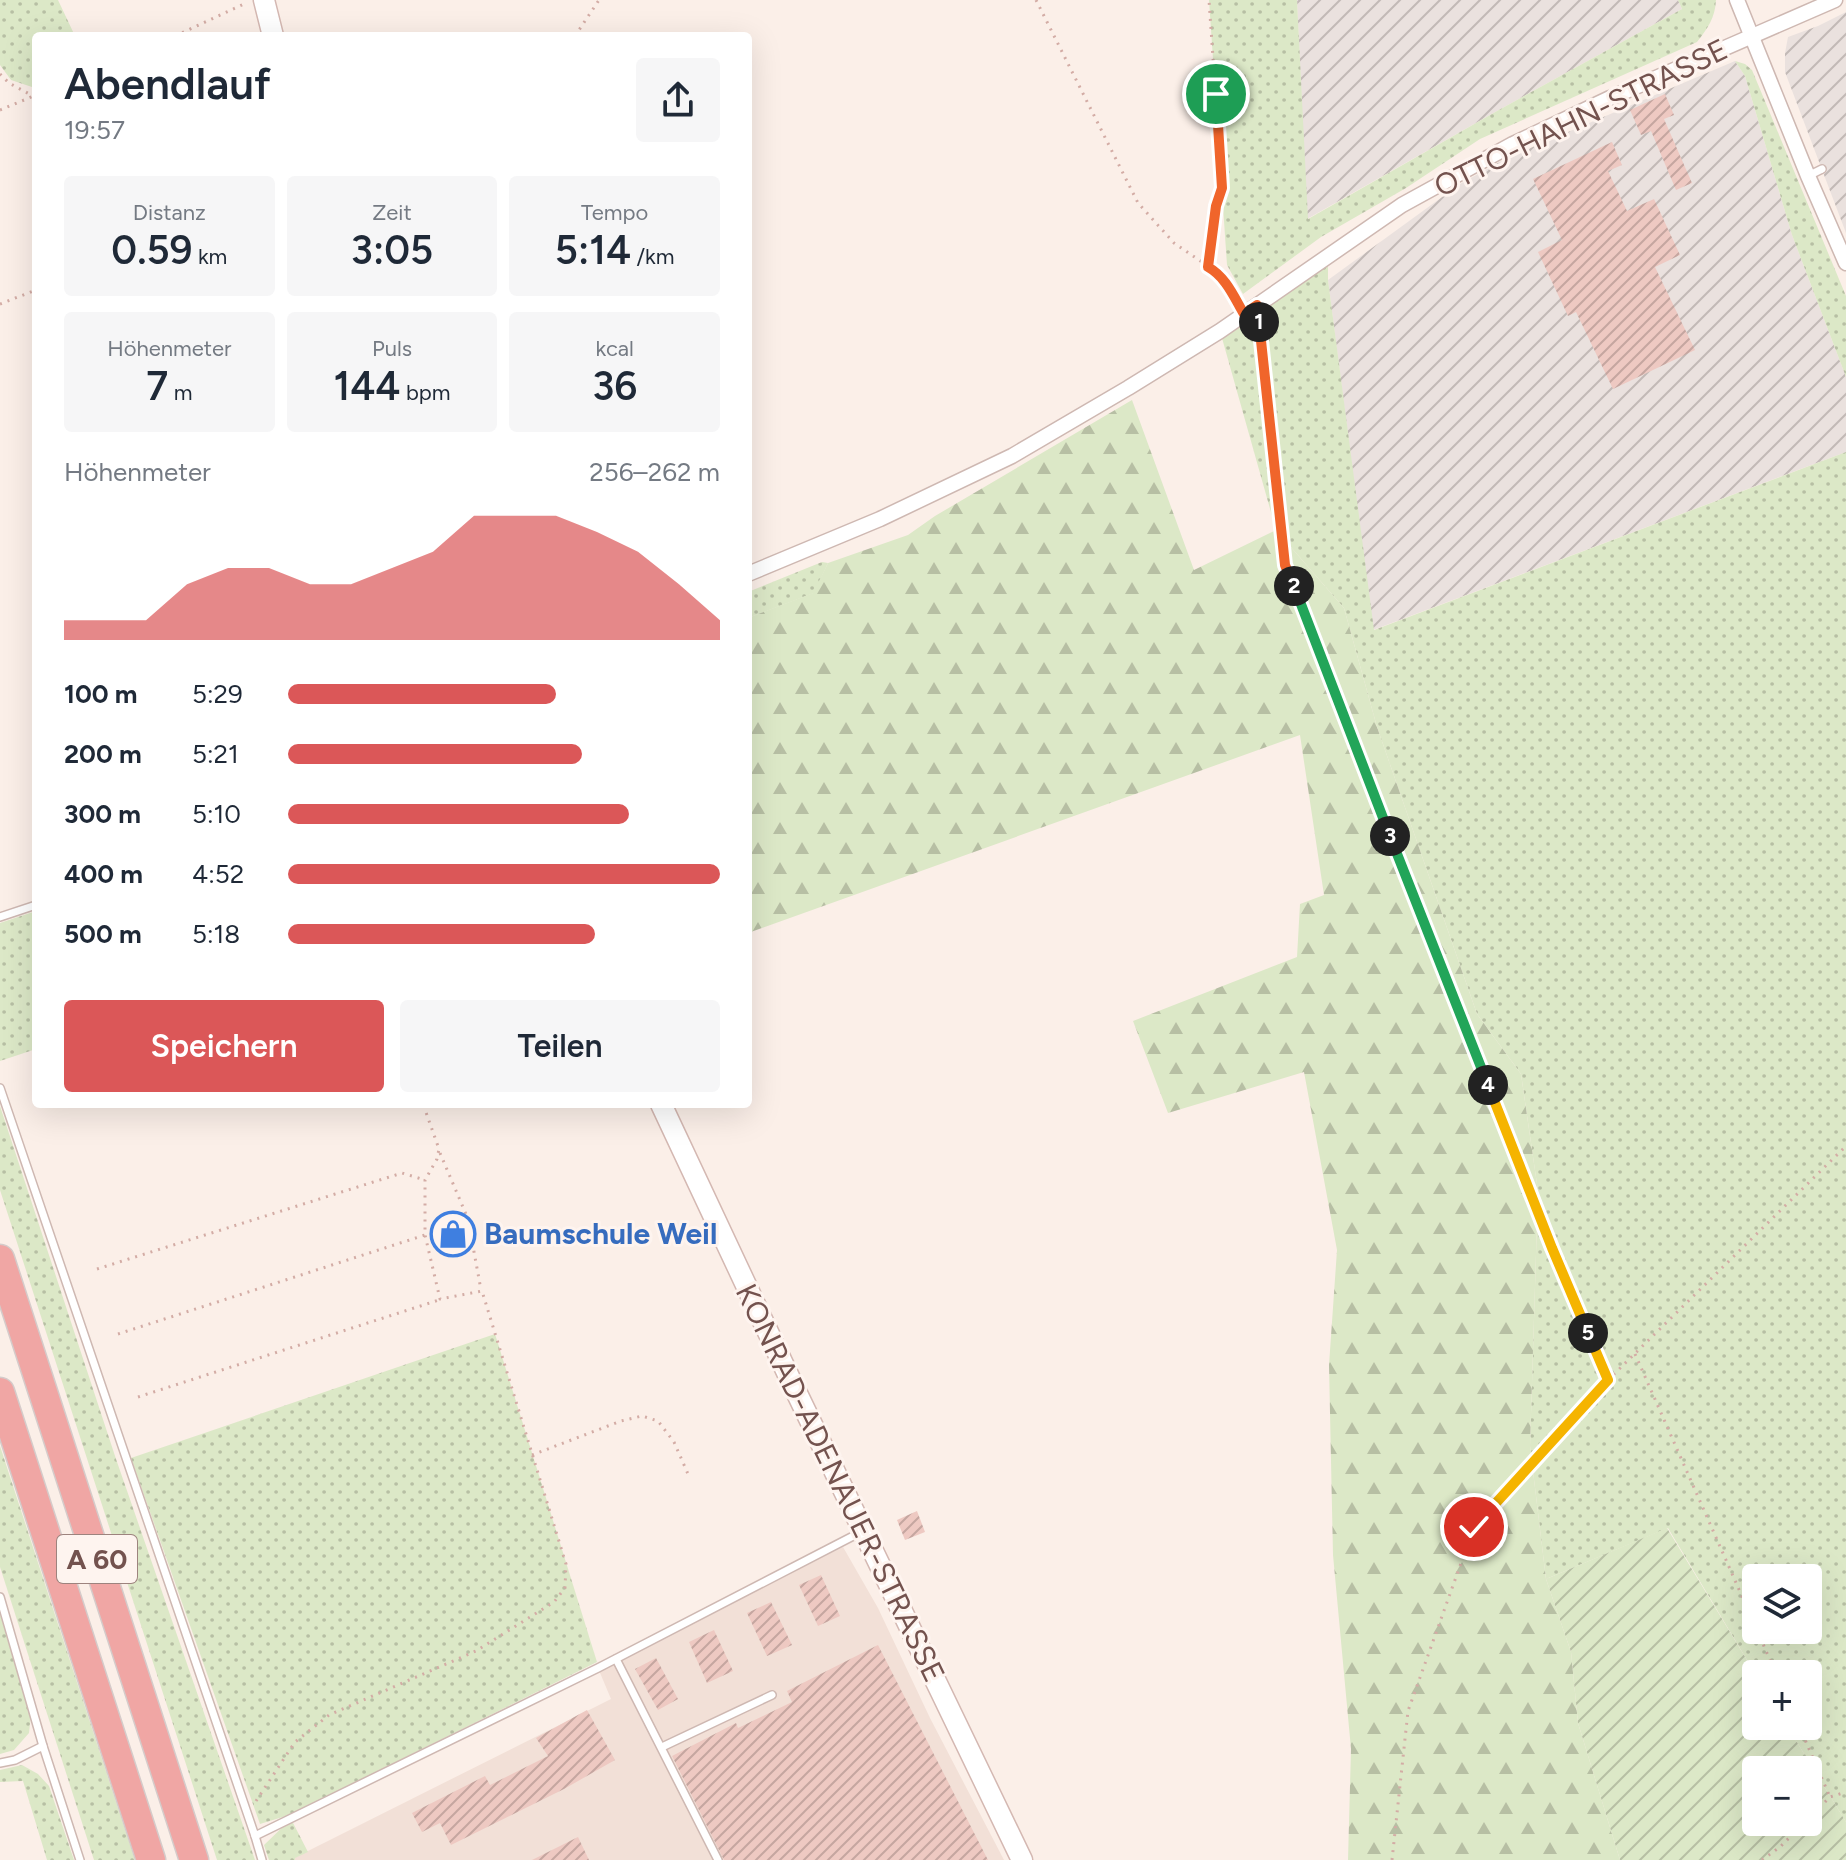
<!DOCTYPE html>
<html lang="de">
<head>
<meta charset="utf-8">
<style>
  body { margin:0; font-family:Figtree,sans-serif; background:#f6f6f7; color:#1f2937; height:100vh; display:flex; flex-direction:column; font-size:30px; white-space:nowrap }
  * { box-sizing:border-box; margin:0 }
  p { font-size:26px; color:#747a83 }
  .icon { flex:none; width:44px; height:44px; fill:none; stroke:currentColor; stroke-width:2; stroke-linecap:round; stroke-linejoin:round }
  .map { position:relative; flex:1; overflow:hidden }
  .side { position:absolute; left:32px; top:32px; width:720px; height:1076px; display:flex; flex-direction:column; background:#fff; border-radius:8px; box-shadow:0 8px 32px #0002 }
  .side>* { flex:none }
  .buttons { position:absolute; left:1742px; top:1564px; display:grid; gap:16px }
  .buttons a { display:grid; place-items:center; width:80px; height:80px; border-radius:8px; background:#fff; box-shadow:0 8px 32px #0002; font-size:40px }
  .pin { position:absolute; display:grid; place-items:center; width:68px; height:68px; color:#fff; margin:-34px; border:4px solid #fff; border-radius:50%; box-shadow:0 2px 8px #0007 }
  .km { position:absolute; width:40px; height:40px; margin:-20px; border-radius:50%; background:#222; color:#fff; font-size:22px; line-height:40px; text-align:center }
  .round { display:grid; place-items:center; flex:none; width:84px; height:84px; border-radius:8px; background:#f6f6f7 }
  .summary { display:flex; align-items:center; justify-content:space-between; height:136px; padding:0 32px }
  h1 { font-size:44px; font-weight:600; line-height:60px }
  .figures { display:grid; grid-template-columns:repeat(3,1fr); gap:12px; height:136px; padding:8px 32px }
  .figures div { display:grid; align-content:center; border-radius:8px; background:#f6f6f7; text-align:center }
  .figures b { font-size:40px; font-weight:600 }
  .figures small { font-size:22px; font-weight:400 }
  .figures p { font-size:22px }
  .chart { height:224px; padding:16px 32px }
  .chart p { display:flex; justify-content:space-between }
  .chart svg { width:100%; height:144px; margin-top:8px; fill:#db5758; opacity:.7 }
  .button { display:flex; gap:16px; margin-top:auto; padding:16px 32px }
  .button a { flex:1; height:92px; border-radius:8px; background:#db5758; color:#fff; font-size:32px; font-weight:600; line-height:92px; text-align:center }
  .button a+a { background:#f6f6f7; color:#1f2937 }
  ul { padding:0 32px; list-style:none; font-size:26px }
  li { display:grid; grid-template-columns:128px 96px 1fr; align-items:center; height:60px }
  li i { height:20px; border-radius:10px; background:#db5758 }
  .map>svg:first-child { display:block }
</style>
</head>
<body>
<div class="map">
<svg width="1846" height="1860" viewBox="0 0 1846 1860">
  <defs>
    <pattern id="industrial-furrows" width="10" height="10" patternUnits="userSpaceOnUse" patternTransform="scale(2)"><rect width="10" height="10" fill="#eae1de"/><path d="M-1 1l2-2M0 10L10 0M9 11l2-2" fill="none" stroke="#c2b9b6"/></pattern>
    <pattern id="grass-dots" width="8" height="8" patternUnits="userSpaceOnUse" patternTransform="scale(2)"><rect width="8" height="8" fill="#dce8c7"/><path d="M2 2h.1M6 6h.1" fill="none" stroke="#b7bfa4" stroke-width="1.8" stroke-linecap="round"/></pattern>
    <pattern id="forest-firs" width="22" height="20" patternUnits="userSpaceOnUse" patternTransform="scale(2)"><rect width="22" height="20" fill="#dce8c7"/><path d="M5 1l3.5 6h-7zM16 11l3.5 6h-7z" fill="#b7bfa4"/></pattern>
    <pattern id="garden-furrows" width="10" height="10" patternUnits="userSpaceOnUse" patternTransform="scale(2)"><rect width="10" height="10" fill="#dce8c7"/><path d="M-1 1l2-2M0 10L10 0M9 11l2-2" fill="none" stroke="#b7bfa4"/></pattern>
    <pattern id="building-hatch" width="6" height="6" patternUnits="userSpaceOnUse" patternTransform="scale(2)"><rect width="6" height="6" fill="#eec9c2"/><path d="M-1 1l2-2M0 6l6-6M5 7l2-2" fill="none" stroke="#c5a6a0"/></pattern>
  </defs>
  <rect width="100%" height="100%" fill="#fbefe8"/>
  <path fill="#f2e0d7" d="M843,1547L878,1608L930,1718L1004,1860H295L294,1858L611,1699L598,1668Z"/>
  <g fill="url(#industrial-furrows)">
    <path d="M1297,0H1678L1682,9L1497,111L1307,219Z"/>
    <path d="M1846,12V233L1785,72V53L1788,37L1818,26Z"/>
    <path d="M1735,61L1745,76L1792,235L1846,377V452L1373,630L1328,280L1460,184L1507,158Z"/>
  </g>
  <g fill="url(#grass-dots)" fill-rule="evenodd">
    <path d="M0,0H58L75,36H36V86L32,87L11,80L0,65Z"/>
    <path d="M1209,0H1297L1308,219L1497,111L1682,9L1678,0H1716C1715,18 1708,28 1697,42L1480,139L1406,188L1321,237L1243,294L1227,265Z"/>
    <path d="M1735,61L1745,64L1752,70L1846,296V377L1792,235L1745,76Z"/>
    <path d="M1328,257V280L1374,630L1846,452V1822L1787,1726H1808V1674L1756,1675L1668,1528L1546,1579L1530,1446L1538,1191L1521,1074L1477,1014L1377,727L1344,608L1276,530L1220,331ZM1756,1578H1808V1630H1756Z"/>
    <path d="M822,562L828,563L814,593L748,618V592Z"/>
    <path d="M36,911V1049L0,1061V923Z"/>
    <path d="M0,1106L116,1459L255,1860H217L0,1190Z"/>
    <path d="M495,1334L597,1662L289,1815L260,1824L131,1458Z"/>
    <path d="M0,1446L135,1860H94L0,1567Z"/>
    <path d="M0,1614L31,1715L29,1733L14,1750L0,1754Z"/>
    <path d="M22,1765L38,1774L49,1786L74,1860H47L23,1781L0,1782V1770Z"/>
    <path d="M291,1819L308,1852L295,1858V1860H269L264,1845Z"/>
  </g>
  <path fill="url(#forest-firs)" d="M1132,400L1194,570L1276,530L1344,608L1377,727L1477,1014L1521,1074L1538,1191L1530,1446L1546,1579L1571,1652L1578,1723L1620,1860H1348L1351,1749L1333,1555L1329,1365L1337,1250L1304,1072L1168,1113L1133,1021L1297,957L1300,904L1324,895L1300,735L748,933V618L813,593L828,563L908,535L935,516Z"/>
  <path fill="url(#garden-furrows)" fill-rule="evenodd" d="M1667,1528L1756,1675V1726H1787L1846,1822V1860H1620L1578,1723L1571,1652L1546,1579ZM1756,1770H1808V1822H1756Z"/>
  <g fill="url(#building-hatch)">
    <path d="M1665,94L1674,115L1664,119L1692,183L1676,190L1651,131L1641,135L1630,110Z"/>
    <path d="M1612,142L1622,165L1608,171L1627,211L1654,199L1680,255L1655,267L1695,350L1613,389L1576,312L1568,316L1538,252L1562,240L1533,179Z"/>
    <path d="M455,1213L464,1234L446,1243L436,1221Z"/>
    <path d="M917,1511L925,1532L905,1540L897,1520Z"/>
    <path d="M821,1575L840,1616L818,1626L799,1585Z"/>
    <path d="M771,1602L792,1645L767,1656L747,1613Z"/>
    <path d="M714,1630L733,1671L707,1683L689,1642Z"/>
    <path d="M878,1645L988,1860H724L672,1756L736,1723L738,1728L792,1702L787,1691Z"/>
    <path d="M656,1658L678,1699L658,1710L635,1669Z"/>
    <path d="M587,1710L615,1760L564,1789L451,1845L440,1823L422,1832L412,1813L485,1776L490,1785L548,1756L536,1738Z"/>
    <path d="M578,1837L589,1860H532Z"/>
  </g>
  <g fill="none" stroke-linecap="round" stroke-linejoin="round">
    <g stroke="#ceb8b2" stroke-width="10">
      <g id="lane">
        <path d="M1808,176L1822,169"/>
        <path d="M0,917L36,905"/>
        <path d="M0,1088L255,1836"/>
        <path d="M0,1597L43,1746L80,1860"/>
        <path d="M616,1659L718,1860"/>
        <path d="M662,1747L772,1695"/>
        <path d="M0,1763L15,1760L43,1746"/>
        <path d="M262,1860L255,1836L598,1668L861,1532"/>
      </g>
    </g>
    <g stroke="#ceb8b2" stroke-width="17">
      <g id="street">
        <path d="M1737,0L1808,176L1846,263"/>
        <path d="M748,574L880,519L1012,456L1128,388L1220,331L1402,205L1513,144L1610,98L1835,0"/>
      </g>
    </g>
    <g stroke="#d4b8b2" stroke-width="23">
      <g id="secondary">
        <path d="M264,0L273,36"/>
        <path d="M661,1104L791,1381L1022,1860"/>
      </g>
    </g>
    <g stroke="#d5cbca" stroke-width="31">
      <g id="highway">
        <path d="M0,1259L194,1860"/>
        <path d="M0,1392L151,1860"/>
      </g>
    </g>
    <g stroke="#d3aca5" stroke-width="3" stroke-dasharray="2 6" stroke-linecap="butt">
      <path d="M1036,0L1138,203L1174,243L1215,271L1226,282L1236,301"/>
      <path d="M175,36L244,4"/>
      <path d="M575,36L599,0"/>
      <path d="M0,74L9,83L33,96"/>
      <path d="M0,110L36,95"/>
      <path d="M1208,267L1216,206L1222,188L1209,0"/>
      <path d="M0,304L36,290"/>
      <path d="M1259,323L1285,565L1552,1248L1608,1380"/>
      <path d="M440,1153L468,1219L481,1290"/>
      <path d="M97,1269L402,1173L425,1180"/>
      <path d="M118,1334L425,1235"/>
      <path d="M1635,1354L1756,1628"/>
      <path d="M138,1397L439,1300"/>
      <path d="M532,1455L621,1421L642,1416L658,1421L674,1442L688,1474"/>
      <path d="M1757,1630L1776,1674"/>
      <path d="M1799,1726L1830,1797"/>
      <path d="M256,1801L295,1742L329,1715L476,1651L554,1602L565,1588L566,1564L482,1291L440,1299L425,1235V1180L437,1159L439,1149L423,1104"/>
      <path d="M1808,1819L1830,1797L1846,1792"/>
      <path d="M1392,1860L1408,1711L1474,1527L1608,1380L1846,1146"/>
      <path d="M1762,1860L1780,1847L1805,1822"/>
    </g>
    <use href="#lane" stroke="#fff" stroke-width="7"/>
    <use href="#street" stroke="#fff" stroke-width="14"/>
    <use href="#secondary" stroke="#fff" stroke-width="20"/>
    <use href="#highway" stroke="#f0a6a4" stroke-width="28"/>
  </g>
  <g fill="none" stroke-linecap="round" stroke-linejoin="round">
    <g stroke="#fff" stroke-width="16">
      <path id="split-1" d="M1216,94L1222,188L1216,206L1208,267C1226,277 1234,297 1244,314L1257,305L1259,322"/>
    </g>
    <g stroke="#fff" stroke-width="16">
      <path id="split-2" d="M1259,322L1285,565L1294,586"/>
    </g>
    <g stroke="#fff" stroke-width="16">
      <path id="split-3" d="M1294,586L1390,836"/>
    </g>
    <g stroke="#fff" stroke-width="16">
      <path id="split-4" d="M1390,836L1488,1085"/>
    </g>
    <g stroke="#fff" stroke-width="16">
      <path id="split-5" d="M1488,1085L1552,1248L1588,1333"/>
    </g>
    <g stroke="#fff" stroke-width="16">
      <path id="split-6" d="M1474,1527L1608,1380L1588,1333"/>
    </g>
    <use href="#split-1" stroke="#f0652b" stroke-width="10"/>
    <use href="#split-2" stroke="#f0652b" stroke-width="10"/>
    <use href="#split-3" stroke="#22a559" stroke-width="10"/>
    <use href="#split-4" stroke="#22a559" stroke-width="10"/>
    <use href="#split-5" stroke="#f5b400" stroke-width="10"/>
    <use href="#split-6" stroke="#f5b400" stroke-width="10"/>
  </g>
  <defs>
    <g id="shop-ring" transform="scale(2.3)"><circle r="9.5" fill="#fef4ef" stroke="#3f7fe0" stroke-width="1.5"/><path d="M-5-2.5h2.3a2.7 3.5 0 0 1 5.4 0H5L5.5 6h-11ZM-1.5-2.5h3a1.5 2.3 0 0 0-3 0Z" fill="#3f7fe0"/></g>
  </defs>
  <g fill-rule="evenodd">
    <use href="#shop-ring" x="453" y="1234"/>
  </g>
  <g text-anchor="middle" stroke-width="6" stroke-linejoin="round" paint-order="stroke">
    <rect fill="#fef4ef" stroke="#9d837e" stroke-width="2" x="57" y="1535" width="80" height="48" rx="6"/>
    <g font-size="28" font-weight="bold" fill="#73524e">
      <text x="97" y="1569">A 60</text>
    </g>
    <g font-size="30" fill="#73524e" stroke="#fef4ef">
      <text transform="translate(1581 118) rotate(-26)" y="10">OTTO-HAHN-STRASSE</text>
      <text transform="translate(840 1483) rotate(64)" y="10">KONRAD-ADENAUER-STRASSE</text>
    </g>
    <g font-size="30" font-weight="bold" fill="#366cbe" stroke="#fef4ef" text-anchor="start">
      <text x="484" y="1244">Baumschule Weil</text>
    </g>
  </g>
</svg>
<div class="buttons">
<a><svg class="icon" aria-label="layers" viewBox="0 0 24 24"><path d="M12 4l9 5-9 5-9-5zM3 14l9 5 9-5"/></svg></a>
<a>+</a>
<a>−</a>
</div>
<div class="pin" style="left:1216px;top:94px;background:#1e9e55"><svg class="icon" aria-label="arrive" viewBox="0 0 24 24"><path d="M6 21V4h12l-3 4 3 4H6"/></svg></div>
<div class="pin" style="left:1474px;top:1527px;background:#d93025"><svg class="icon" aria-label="check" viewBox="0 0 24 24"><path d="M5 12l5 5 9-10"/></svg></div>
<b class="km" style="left:1259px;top:322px">1</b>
<b class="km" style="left:1294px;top:586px">2</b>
<b class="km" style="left:1390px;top:836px">3</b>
<b class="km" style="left:1488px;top:1085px">4</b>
<b class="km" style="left:1588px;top:1333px">5</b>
<section class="side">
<div class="summary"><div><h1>Abendlauf</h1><p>19:57</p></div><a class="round"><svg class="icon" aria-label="share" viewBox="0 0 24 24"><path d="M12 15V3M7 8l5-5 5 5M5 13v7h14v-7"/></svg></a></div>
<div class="figures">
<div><p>Distanz</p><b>0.59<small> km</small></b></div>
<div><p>Zeit</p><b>3:05</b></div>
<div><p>Tempo</p><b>5:14<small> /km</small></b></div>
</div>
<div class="figures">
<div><p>Höhenmeter</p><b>7<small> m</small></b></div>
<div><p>Puls</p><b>144<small> bpm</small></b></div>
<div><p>kcal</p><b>36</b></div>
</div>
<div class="chart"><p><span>Höhenmeter</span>256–262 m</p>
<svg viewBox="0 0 160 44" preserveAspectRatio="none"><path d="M0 44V38L10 38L20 38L30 27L40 22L50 22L60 27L70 27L80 22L90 17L100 6L110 6L120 6L130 11L140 17L150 27L160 38V44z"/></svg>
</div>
<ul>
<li><b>100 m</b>5:29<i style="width:62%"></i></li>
<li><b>200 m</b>5:21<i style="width:68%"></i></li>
<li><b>300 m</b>5:10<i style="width:79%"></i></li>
<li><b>400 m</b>4:52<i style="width:100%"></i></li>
<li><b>500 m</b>5:18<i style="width:71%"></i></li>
</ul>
<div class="button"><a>Speichern</a><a>Teilen</a></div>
</section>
</div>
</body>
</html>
